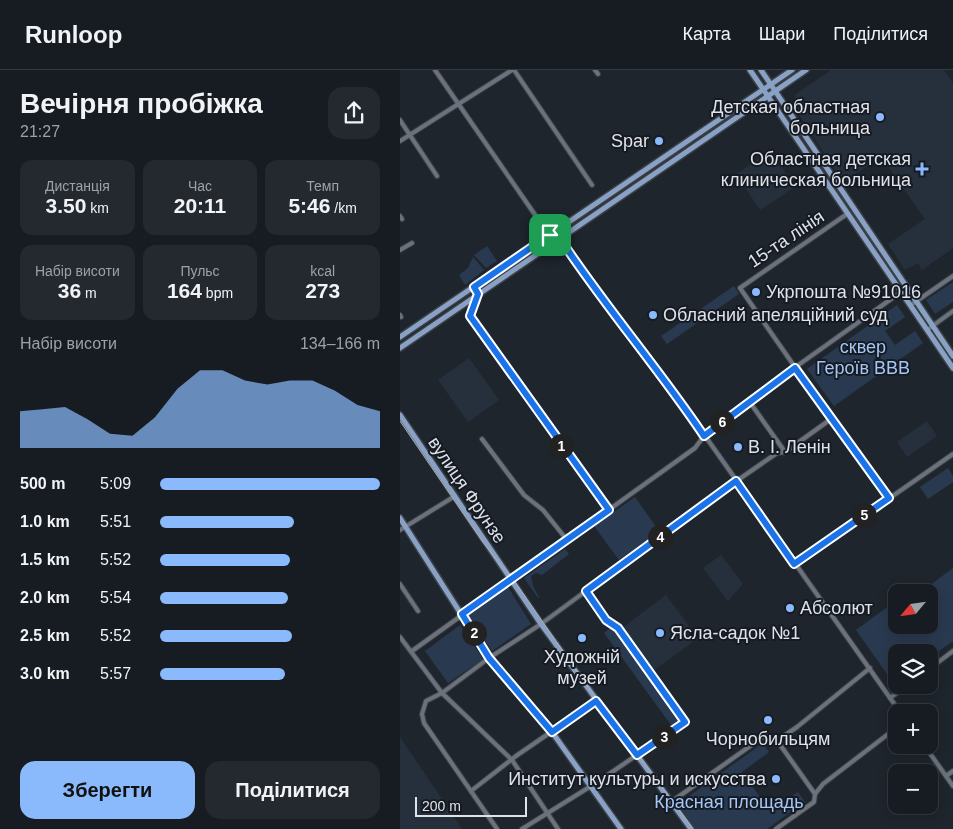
<!DOCTYPE html>
<html lang="uk">
<head>
<meta charset="utf-8">
<style>
  body { margin:0; font-family:Arial,sans-serif; background:#24292f; color:#f1f3f6; height:100vh; display:flex; flex-direction:column; font-size:19px; white-space:nowrap }
  * { box-sizing:border-box; margin:0 }
  p { font-size:16px; color:#9ea1a5 }
  .icon { flex:none; width:28px; height:28px; fill:none; stroke:currentColor; stroke-width:2; stroke-linecap:round; stroke-linejoin:round }
  .map { position:relative; flex:1; overflow:hidden }
  .drawer { display:flex; flex-direction:column; background:#171c22; width:400px }
  .drawer>* { flex:none }
  .needle { width:32px; rotate:241deg }
  .tools { position:absolute; left:488px; top:514px; display:grid; gap:10px }
  .tools a { display:grid; place-items:center; width:50px; height:50px; border-radius:10px; background:#171c22; box-shadow:0 2px 12px #0003,0 0 0 1px #363a40; font-size:25px }
  .scale { position:absolute; left:15px; bottom:12px; width:112px; box-sizing:border-box; padding-left:5px; border:2px solid #dfe3e9; border-top:0; font-size:14px; line-height:18px; white-space:nowrap; color:#dfe3e9; -webkit-text-stroke:4px #161b23; paint-order:stroke }
  .pin { position:absolute; display:grid; place-items:center; width:42px; height:42px; color:#fff; margin:-21px; border-radius:10px; box-shadow:0 2px 8px #0006 }
  .km { position:absolute; width:25px; height:25px; margin:-12px; border-radius:50%; background:#222; color:#fff; font-size:14px; line-height:25px; text-align:center }
  .round { display:grid; place-items:center; flex:none; width:52px; height:52px; border-radius:15px; background:#24292f }
  .headline { display:flex; align-items:center; justify-content:space-between; height:85px; padding:0 20px }
  h1 { font-size:28px; font-weight:700; line-height:38px }
  .stats { display:grid; grid-template-columns:repeat(3,1fr); gap:8px; height:85px; padding:5px 20px }
  .stats div { display:grid; align-content:center; border-radius:12px; background:#24292f; text-align:center }
  .stats b { font-size:21px; font-weight:700 }
  .stats small { font-size:14px; font-weight:400 }
  .stats p { font-size:14px }
  .chart { height:140px; padding:10px 20px }
  .chart p { display:flex; justify-content:space-between }
  .chart svg { width:100%; height:90px; margin-top:5px; fill:#8abafc; opacity:.7 }
  .cta { display:flex; gap:10px; margin-top:auto; padding:10px 20px }
  .cta a { flex:1; height:58px; border-radius:15px; background:#8abafc; color:#111; font-size:20px; font-weight:700; line-height:58px; text-align:center }
  .cta a+a { background:#24292f; color:#f1f3f6 }
  ul { padding:0 20px; list-style:none; font-size:16px }
  li { display:grid; grid-template-columns:80px 60px 1fr; align-items:center; height:38px }
  li i { height:12px; border-radius:6px; background:#8abafc }
  header { display:flex; align-items:center; gap:30px; box-sizing:border-box; height:70px; padding:0 25px; background:#171c22; border-bottom:1px solid #363a40 }
  header strong { font-size:24px }
  nav { display:flex; gap:28px; margin-inline-start:auto; font-size:18px }
  main { display:flex; flex:1; min-height:0 }
  .map>svg:first-child { display:block }
</style>
</head>
<body>
<header>
<strong>Runloop</strong>
<nav><a>Карта</a><a>Шари</a><a>Поділитися</a></nav>
</header>
<main>
<section class="drawer">
<div class="headline"><div><h1>Вечірня пробіжка</h1><p>21:27</p></div><a class="round"><svg class="icon" aria-label="share" viewBox="0 0 24 24"><path d="M12 15V3M7 8l5-5 5 5M5 13v7h14v-7"/></svg></a></div>
<div class="stats">
<div><p>Дистанція</p><b>3.50<small> km</small></b></div>
<div><p>Час</p><b>20:11</b></div>
<div><p>Темп</p><b>5:46<small> /km</small></b></div>
</div>
<div class="stats">
<div><p>Набір висоти</p><b>36<small> m</small></b></div>
<div><p>Пульс</p><b>164<small> bpm</small></b></div>
<div><p>kcal</p><b>273</b></div>
</div>
<div class="chart"><p><span>Набір висоти</span>134–166 m</p>
<svg viewBox="0 0 160 44" preserveAspectRatio="none"><path d="M0 44V26L10 25L20 24L30 30L40 37L50 38L60 29L70 15L80 6L90 6L100 11L110 13L120 11L130 11L140 16L150 23L160 26V44z"/></svg>
</div>
<ul>
<li><b>500 m</b>5:09<i style="width:100%"></i></li>
<li><b>1.0 km</b>5:51<i style="width:61%"></i></li>
<li><b>1.5 km</b>5:52<i style="width:59%"></i></li>
<li><b>2.0 km</b>5:54<i style="width:58%"></i></li>
<li><b>2.5 km</b>5:52<i style="width:60%"></i></li>
<li><b>3.0 km</b>5:57<i style="width:57%"></i></li>
</ul>
<div class="cta"><a>Зберегти</a><a>Поділитися</a></div>
</section>
<div class="map">
<svg width="553" height="759" viewBox="0 0 553 759">
  <rect width="100%" height="100%" fill="#1f252d"/>
  <g fill="#26303d">
    <path d="M431,0H544L553,13V178L522,200L518,193L505,200L488,174L525,149L481,87L443,112L392,34L396,24Z"/>
    <path d="M371,81L395,117L360,140L336,104Z"/>
    <path d="M69,288L99,330L68,352L38,310Z"/>
    <path d="M527,351L537,366L507,387L497,372Z"/>
    <path d="M321,485L343,514L328,531L303,498Z"/>
    <path d="M266,525L298,568L253,601L222,558Z"/>
    <path d="M0,667L62,759H0Z"/>
  </g>
  <g fill="#293a50">
    <path d="M87,176L97,191L86,198L74,185Z"/>
    <path d="M73,187L84,200L65,215L59,205L68,198Z"/>
    <path d="M553,212V232L535,244L526,230Z"/>
    <path d="M334,216L339,224L267,274L261,266Z"/>
    <path d="M497,235L505,247L485,261L495,275L515,261L523,273L434,336L407,299Z"/>
    <path d="M548,398L553,406V412L528,429L520,417Z"/>
    <path d="M235,427L259,461L219,490L194,456Z"/>
    <path d="M165,479L169,484L142,505L136,503L131,506L133,516L139,527L138,528L124,508Z"/>
    <path d="M553,498V571L529,588V582H496V612L494,614L456,560L490,535L496,539V555H529V522H521Z"/>
    <path d="M108,517L131,554L92,581L68,545Z"/>
    <path d="M60,555L83,589L48,613L25,581Z"/>
    <path d="M214,555L284,652L274,659L204,563Z"/>
    <path d="M363,673L369,682L342,702L370,741L398,722L405,732L367,759H295L278,734Z"/>
  </g>
  <g fill="none" stroke-linecap="round" stroke-linejoin="round">
    <g stroke="#3c4148" stroke-width="6">
      <g id="minor">
        <path d="M35,0L149,165"/>
        <path d="M114,0L192,115"/>
        <path d="M195,0L198,4"/>
        <path d="M0,50L37,106"/>
        <path d="M0,71L112,0"/>
        <path d="M447,144L340,218L429,346L489,428"/>
        <path d="M0,146L2,149"/>
        <path d="M155,161L183,201L279,329L500,642"/>
        <path d="M0,180L12,173"/>
        <path d="M74,217L78,224L70,246L209,440"/>
        <path d="M511,235L553,206"/>
        <path d="M0,245L1,247"/>
        <path d="M527,260L553,241"/>
        <path d="M349,331L385,382"/>
        <path d="M82,369L124,425L143,440L167,470"/>
        <path d="M0,460L55,426"/>
        <path d="M395,494L553,384"/>
        <path d="M0,514L18,541"/>
        <path d="M0,567L42,623L112,690L158,759"/>
        <path d="M12,581L295,378L304,366L345,333L501,222"/>
        <path d="M529,599L553,581"/>
        <path d="M490,628L508,615"/>
        <path d="M376,669L381,668L397,657L470,598"/>
        <path d="M376,669L415,724"/>
        <path d="M524,675L553,716"/>
        <path d="M546,706L553,701"/>
        <path d="M71,721L116,686L196,631"/>
        <path d="M271,732L363,667L369,666L376,669"/>
        <path d="M97,759L24,653L22,644L26,631L42,623L89,588L141,554L325,419L377,383L385,382L431,349"/>
        <path d="M122,759L196,713L285,652L218,558L206,550L186,521"/>
        <path d="M376,759L414,732L415,724L423,714L496,658"/>
      </g>
    </g>
    <g stroke="#3c4148" stroke-width="8">
      <g id="major">
        <path d="M350,0L553,298"/>
        <path d="M361,0L553,286"/>
        <path d="M0,267L392,0"/>
        <path d="M0,278L406,0"/>
        <path d="M0,345L141,554L291,759"/>
        <path d="M0,448L89,588L152,662L221,759"/>
      </g>
    </g>
    <use href="#minor" stroke="#6b727c" stroke-width="4"/>
    <use href="#major" stroke="#88a1c4" stroke-width="5"/>
    <path stroke="#abb0b6" stroke-width="1" d="M0,351L82,471L100,494L113,509L190,620L293,759"/>
  </g>
  <g fill="none" stroke-linecap="round" stroke-linejoin="round">
    <g stroke="#fff" stroke-width="10">
      <path id="route" d="M155,161C201,232 257,296 304,366L395,298L489,428L394,494L336,411L186,521L206,550L218,558L285,652L237,685L196,631L152,662L89,588L62,544L209,440L70,246L78,224L74,217Z"/>
    </g>
    <use href="#route" stroke="#1a73e8" stroke-width="6"/>
  </g>
  <g fill="#8abafc" stroke="#161b23" stroke-width="2">
    <circle cx="480" cy="47" r="5"/>
    <circle cx="259" cy="71" r="5"/>
    <path d="M519.5 91.5h5v5h5v5h-5v5h-5v-5h-5v-5h5z"/>
    <circle cx="356" cy="222" r="5"/>
    <circle cx="253" cy="245" r="5"/>
    <circle cx="338" cy="377" r="5"/>
    <circle cx="390" cy="538" r="5"/>
    <circle cx="260" cy="563" r="5"/>
    <circle cx="182" cy="568" r="5"/>
    <circle cx="368" cy="650" r="5"/>
    <circle cx="376" cy="709" r="5"/>
  </g>
  <g text-anchor="middle" stroke-width="4" stroke-linejoin="round" paint-order="stroke">
    <g font-size="18" fill="#dfe3e9" stroke="#161b23" text-anchor="start">
      <text x="470" y="43" text-anchor="end">Детская областная<tspan x="470" dy="21">больница</tspan></text>
      <text x="249" y="77" text-anchor="end">Spar</text>
      <text x="511" y="95" text-anchor="end">Областная детская<tspan x="511" dy="21">клиническая больница</tspan></text>
      <text x="366" y="228">Укрпошта №91016</text>
      <text x="263" y="251">Обласний апеляційний суд</text>
      <text x="348" y="383">В. І. Ленін</text>
      <text x="400" y="544">Абсолют</text>
      <text x="270" y="569">Ясла-садок №1</text>
      <text x="182" y="593" text-anchor="middle">Художній<tspan x="182" dy="21">музей</tspan></text>
      <text x="368" y="675" text-anchor="middle">Чорнобильцям</text>
      <text x="366" y="715" text-anchor="end">Институт культуры и искусства</text>
    </g>
    <g font-size="18" fill="#dfe3e9" stroke="#161b23">
      <text transform="translate(386 169) rotate(-34)" y="6">15-та лінія</text>
      <text transform="translate(67 420) rotate(56)" y="6">вулиця Фрунзе</text>
    </g>
    <g font-size="18" fill="#a4c6f6" stroke="#161b23">
      <text x="463" y="283">сквер<tspan x="463" dy="21">Героїв ВВВ</tspan></text>
      <text x="329" y="738">Красная площадь</text>
    </g>
  </g>
</svg>
<div class="tools">
<a><svg class="needle" viewBox="-14 -14 28 28"><path d="M0-13l5 13h-10z" fill="#e53935"/><path d="M0 13l5-13h-10z" fill="#9ea1a5"/></svg></a>
<a><svg class="icon" aria-label="layers" viewBox="0 0 24 24"><path d="M12 4l9 5-9 5-9-5zM3 14l9 5 9-5"/></svg></a>
<a>+</a>
<a>−</a>
</div>
<div class="scale">200 m</div>
<div class="pin" style="left:150px;top:165px;background:#1e9e55"><svg class="icon" aria-label="arrive" viewBox="0 0 24 24"><path d="M6 21V4h12l-3 4 3 4H6"/></svg></div>
<b class="km" style="left:161px;top:376px">1</b>
<b class="km" style="left:74px;top:563px">2</b>
<b class="km" style="left:264px;top:667px">3</b>
<b class="km" style="left:260px;top:467px">4</b>
<b class="km" style="left:464px;top:445px">5</b>
<b class="km" style="left:322px;top:352px">6</b>
</div>
</main>
</body>
</html>
